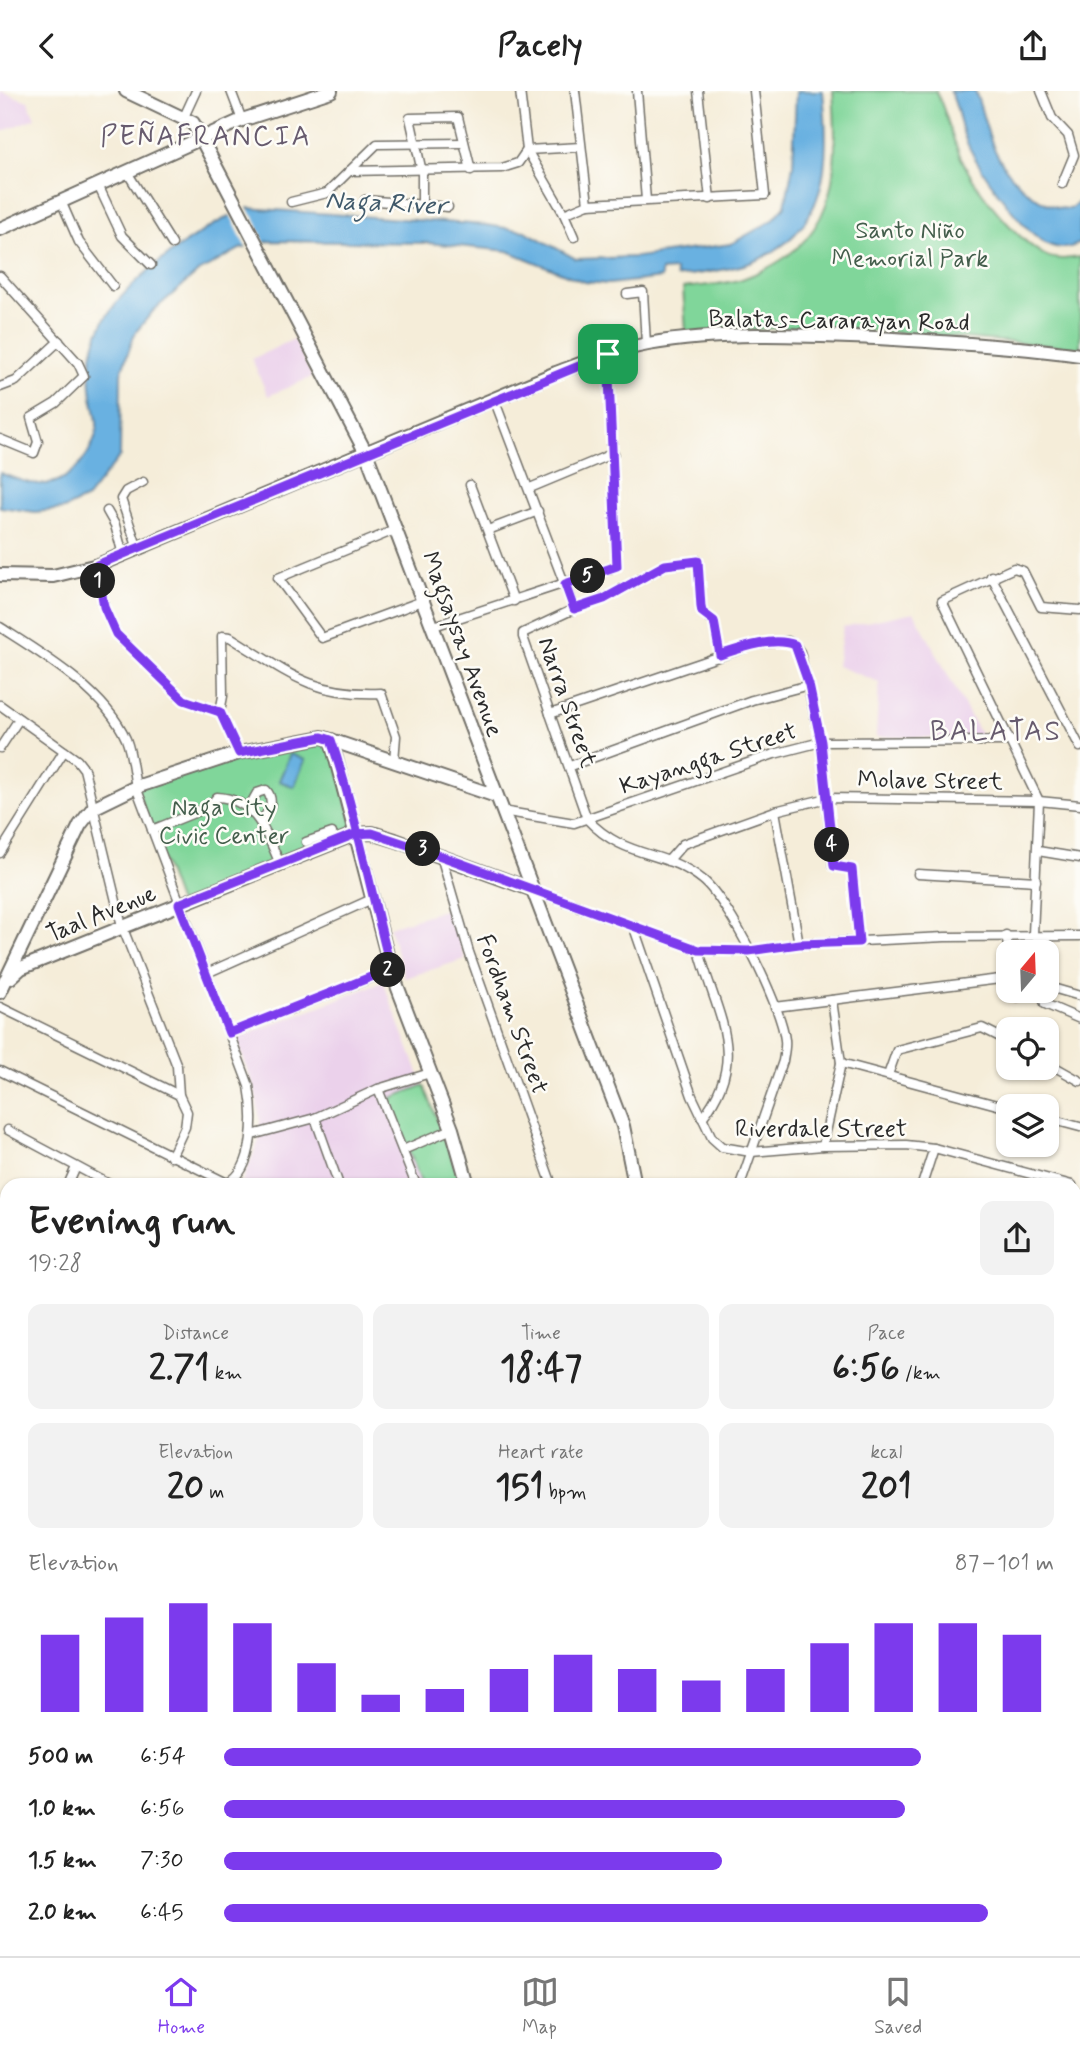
<!DOCTYPE html>
<html lang="en">
<head>
<meta charset="utf-8">
<style>
  body { margin:0; font-family:Mynerve,sans-serif; background:#f2f2f2; color:#222; height:100vh; display:flex; flex-direction:column; font-size:26px; white-space:nowrap }
  * { box-sizing:border-box; margin:0 }
  p { font-size:23px; color:#767676 }
  .icon { flex:none; width:38px; height:38px; fill:none; stroke:currentColor; stroke-width:2; stroke-linecap:round; stroke-linejoin:round }
  .map { position:relative; flex:1; overflow:hidden }
  .drawer { position:absolute; left:0px; top:1087px; width:1082px; height:779px; display:flex; flex-direction:column; background:#fff; border-radius:21px 21px 0 0; box-shadow:0 2px 5px #0004 }
  .drawer>* { flex:none }
  .needle { width:46px; rotate:19deg }
  .tools { position:absolute; left:996px; top:849px; display:grid; gap:14px }
  .tools a { display:grid; place-items:center; width:63px; height:63px; border-radius:14px; background:#fff; box-shadow:0 2px 5px #0004; font-size:35px }
  .pin { position:absolute; display:grid; place-items:center; width:60px; height:60px; color:#fff; margin:-30px; border-radius:14px; box-shadow:0 4px 10px #0006 }
  .km { position:absolute; width:35px; height:35px; margin:-18px; border-radius:50%; background:#222; color:#fff; font-size:19px; line-height:35px; text-align:center }
  .round { display:grid; place-items:center; flex:none; width:74px; height:74px; border-radius:14px; background:#f2f2f2 }
  .headline { display:flex; align-items:center; justify-content:space-between; height:119px; padding:0 28px }
  h1 { font-size:38px; font-weight:700; line-height:52px }
  .figures { display:grid; grid-template-columns:repeat(3,1fr); gap:10px; height:119px; padding:7px 28px }
  .figures div { display:grid; align-content:center; border-radius:14px; background:#f2f2f2; text-align:center }
  .figures b { font-size:35px; font-weight:700 }
  .figures small { font-size:19px; font-weight:400 }
  .figures p { font-size:19px }
  .chart { height:196px; padding:14px 28px }
  .chart p { display:flex; justify-content:space-between }
  .chart svg { width:100%; height:126px; margin-top:7px; stroke:#7c3aed; stroke-width:6 }
  ul { padding:0 28px; list-style:none; font-size:23px }
  li { display:grid; grid-template-columns:112px 84px 1fr; align-items:center; height:52px }
  li i { height:18px; border-radius:9px; background:#7c3aed }
  header { display:flex; justify-content:space-between; align-items:center; height:91px; padding:0 28px; background:#fff; font-size:32px; font-weight:700 }
  .tabs { display:flex; justify-content:space-around; align-items:center; height:98px; border-top:2px solid #e0e0e0; background:#fff; font-size:19px; color:#767676 }
  .tabs a { display:grid; justify-items:center; gap:4px }
  .tabs .active { color:#7c3aed }
  .map>svg:first-child { display:block }
</style>
</head>
<body>
<header><svg class="icon" aria-label="back" viewBox="0 0 24 24"><path d="M15 5l-7 7 7 7"/></svg>Pacely<svg class="icon" aria-label="share" viewBox="0 0 24 24"><path d="M12 15V3M7 8l5-5 5 5M5 13v7h14v-7"/></svg></header>
<div class="map">
<svg width="1080" height="1865" viewBox="0 0 1080 1865">
  <rect width="100%" height="100%" fill="#fdfcf7"/>
  <filter id="ink" filterUnits="userSpaceOnUse"><feTurbulence type="fractalNoise" baseFrequency=".0143" numOctaves="2"/><feDisplacementMap in="SourceGraphic" scale="14" xChannelSelector="R" yChannelSelector="G"/><feConvolveMatrix kernelMatrix="1 2 1 2 8 2 1 2 1" color-interpolation-filters="sRGB"/></filter>
  <filter id="wash" filterUnits="userSpaceOnUse"><feTurbulence type="fractalNoise" baseFrequency=".00686" numOctaves="4" result="noise"/><feDisplacementMap in="SourceGraphic" scale="28" xChannelSelector="R" yChannelSelector="G"/><feGaussianBlur stdDeviation="1.57" result="paint"/><feColorMatrix in="noise" values="0 0 0 0 0 0 0 0 0 0 0 0 0 0 0 0 0 1.4 0 .05"/><feComposite in="paint" operator="in"/></filter>
  <g filter="url(#wash)">
    <rect width="100%" height="100%" fill="#f5edd9"/>
    <g fill="#ebd1eb">
      <path d="M0,0L28,10L35,27L1,41L0,47Z"/>
      <path d="M294,248L312,286L268,305L252,268Z"/>
      <path d="M914,521L982,647L876,646L879,591L837,575L843,536Z"/>
      <path d="M450,817L465,868L405,887L389,836Z"/>
      <path d="M383,891L462,1094H241L259,1049L260,1029L255,999L236,947Z"/>
      <path d="M7,1801V1858L107,1859L103,1865H13L0,1858V1811Z"/>
    </g>
    <path fill="#cbbfd5" d="M0,1437L7,1440V1511L2,1519Z"/>
    <g fill="#80d69a" stroke="#568062" stroke-width="2">
      <path d="M833,0H936C948,24 952,51 965,75C979,102 1017,148 1043,163C1055,170 1067,168 1080,166V257L821,235L686,242L683,197C702,194 724,194 742,188C838,153 839,89 833,0Z"/>
      <path d="M331,649L355,743L179,813L136,696L239,662Z"/>
      <path d="M424,994L460,1088L443,1094H422L389,1008Z"/>
    </g>
    <g fill="#69b1e1" stroke="#4a6e86" stroke-width="2">
      <path d="M796,0H823C830,72 830,141 750,172C727,180 700,182 676,186L675,179L661,180V187L609,193L584,191L508,160L428,152L270,150L240,158L197,182L153,220L135,242L121,282L120,365L87,407L64,418L35,421L0,416V382C33,395 56,402 81,372C89,362 95,350 97,338C98,328 94,316 92,306C88,279 91,253 105,228C130,185 203,136 247,117L486,134L525,140L576,168L637,166L731,153L773,129L785,115L793,74Z"/>
      <path d="M950,0H975C981,15 984,31 990,47C1001,80 1034,117 1070,118L1080,109V152C1070,158 1059,158 1049,154C1023,142 975,73 965,47C959,31 958,15 950,0Z"/>
      <path d="M290,663L305,669L294,696L279,690Z"/>
    </g>
    <path fill="#f5edd9" d="M245,114L254,126L266,155L249,159L245,155L229,121Z"/>
    <g fill="none" stroke-linecap="round" stroke-linejoin="round">
      <g stroke="#69b1e1" stroke-width="2.5">
        <path d="M1074,1770L1080,1771"/>
        <path d="M624,1861L625,1865"/>
      </g>
    </g>
  </g>
  <g filter="url(#ink)">
    <g fill="none" stroke-linecap="round" stroke-linejoin="round">
      <g stroke="#726f68" stroke-width="11">
        <g id="street">
          <path d="M231,0L242,29"/>
          <path d="M520,0L527,59L564,123L588,113L765,104L754,0"/>
          <path d="M575,0L588,113"/>
          <path d="M637,0L646,109"/>
          <path d="M698,0L710,108"/>
          <path d="M1041,0L1052,27L1068,44L1074,64L1062,93"/>
          <path d="M184,26L196,0"/>
          <path d="M527,59L581,56"/>
          <path d="M349,80L502,77L518,72L527,59"/>
          <path d="M127,81L172,153"/>
          <path d="M98,94L122,145L151,174"/>
          <path d="M365,109L448,116"/>
          <path d="M61,110L79,151L113,195"/>
          <path d="M291,111L327,102L377,53L464,52"/>
          <path d="M422,113V81L410,27L458,26L471,79"/>
          <path d="M564,123L574,146"/>
          <path d="M0,185L78,272L84,285L56,312L31,327L38,351L34,362L0,348"/>
          <path d="M627,203L643,201L646,253"/>
          <path d="M0,296L16,290L59,250"/>
          <path d="M494,308L574,518"/>
          <path d="M470,394L514,510"/>
          <path d="M530,397L614,362"/>
          <path d="M107,420L115,434L123,464"/>
          <path d="M397,438L278,487L322,547L425,509"/>
          <path d="M488,439L538,420"/>
          <path d="M138,458L121,408L126,400L143,391"/>
          <path d="M98,474L104,516L116,543L184,609L220,621"/>
          <path d="M991,485L1080,656"/>
          <path d="M434,535L617,475L608,263"/>
          <path d="M0,536C42,563 105,600 126,648C132,663 133,681 136,696L249,995C254,1021 256,1079 227,1092L0,980"/>
          <path d="M720,564L714,530L702,521L701,516L698,470L665,474L604,508L574,518L523,542V546L587,728C625,769 665,758 703,789C729,810 782,916 785,949C786,955 784,963 783,970L740,1094"/>
          <path d="M0,614L77,669L84,678L122,835L177,975L179,1004L187,1021L185,1036L171,1066"/>
          <path d="M550,623L753,554L788,550L795,554L800,561L821,651L833,775L852,778L859,851"/>
          <path d="M0,657L19,628"/>
          <path d="M239,662L220,621L223,605L222,545L230,546C287,581 311,605 381,602L396,645L394,670"/>
          <path d="M570,675L752,609L809,594"/>
          <path d="M248,718L257,702L266,699C275,709 270,721 261,729"/>
          <path d="M502,720L574,732L774,663L821,651L1012,650"/>
          <path d="M775,720L799,853"/>
          <path d="M152,739L209,716L217,706C256,708 267,743 280,773"/>
          <path d="M306,751L332,742"/>
          <path d="M1038,760L1080,767"/>
          <path d="M0,762L64,660"/>
          <path d="M441,765L469,861L552,1094"/>
          <path d="M668,770L683,753L775,720L828,707L1039,710L1080,714"/>
          <path d="M918,783L1036,790"/>
          <path d="M533,799L699,859L749,860L799,853L945,846L1080,845"/>
          <path d="M633,834L692,1005L712,1047L722,1056L751,1061L823,1055L906,1054L934,1057L1072,1094"/>
          <path d="M1033,843L1039,710L942,510L1014,477L1023,480L1041,516L1080,519"/>
          <path d="M1006,844L1009,861"/>
          <path d="M699,859C715,922 751,966 702,1027"/>
          <path d="M207,882L372,808"/>
          <path d="M1016,900L1017,906L1056,898L1080,905"/>
          <path d="M1042,903L1045,913L1080,928"/>
          <path d="M0,916L179,1004"/>
          <path d="M775,916L1008,887"/>
          <path d="M229,942L391,879"/>
          <path d="M1046,971L1080,990"/>
          <path d="M841,972L1008,1017"/>
          <path d="M888,984L897,959L982,937L1008,950"/>
          <path d="M315,1027L339,1094"/>
          <path d="M1046,1027L1080,1036"/>
          <path d="M8,1039L111,1094"/>
          <path d="M252,1044L315,1027L378,998"/>
          <path d="M823,1055L841,972L832,909"/>
          <path d="M403,1059L452,1038"/>
          <path d="M68,1094L76,1076"/>
          <path d="M416,1094L378,998L430,982"/>
          <path d="M922,1094L934,1057"/>
          <path d="M0,1234L7,1220"/>
          <path d="M1074,1345L1080,1346"/>
          <path d="M1074,1421L1080,1407"/>
          <path d="M1074,1465L1076,1464"/>
          <path d="M1074,1524L1080,1529"/>
          <path d="M0,1590L7,1594"/>
          <path d="M0,1640L7,1644"/>
          <path d="M1074,1654L1080,1658"/>
          <path d="M1074,1689L1080,1691"/>
          <path d="M1076,1712L1080,1697"/>
          <path d="M0,1732L7,1723"/>
          <path d="M412,1858L418,1865"/>
          <path d="M855,1865L857,1858"/>
          <path d="M1074,1865L1080,1843"/>
        </g>
      </g>
      <g stroke="#726f68" stroke-width="16">
        <g id="secondary">
          <path d="M126,0L193,32L367,364L623,1035L635,1094"/>
          <path d="M0,138L242,29L331,0"/>
          <path d="M0,484L53,485L98,474L556,282C586,271 616,259 648,253C723,240 801,244 877,247C945,251 1013,255 1080,264"/>
          <path d="M331,649L391,879L452,1038L468,1094"/>
          <path d="M10,887L21,877L355,743L372,742L395,749L533,799"/>
          <path d="M0,901L80,734L93,717L136,696L239,662L322,646L496,705"/>
          <path d="M1074,1155L1080,1157"/>
          <path d="M0,1537L7,1541"/>
          <path d="M0,1802L7,1793"/>
        </g>
      </g>
      <g stroke="#726f68" stroke-width="16">
        <g id="primary">
          <path d="M655,1858L678,1865"/>
          <path d="M344,1865L350,1858"/>
        </g>
      </g>
      <use href="#street" stroke="#fff" stroke-width="8"/>
      <use href="#secondary" stroke="#fff" stroke-width="12"/>
      <use href="#primary" stroke="#fff" stroke-width="12"/>
      <g stroke="#2b2b2b" stroke-width="2.5" stroke-dasharray="10 5" stroke-linecap="butt">
        <path d="M0,1565L7,1569"/>
        <path d="M424,1858L430,1865"/>
      </g>
    </g>
  </g>
  <g fill="none" stroke-linecap="round" stroke-linejoin="round" filter="url(#ink)">
    <g stroke="#fff" stroke-width="14">
      <path id="route" d="M608,263L97,474L104,516L116,543L184,609L220,621L239,662L322,646L331,649C356,723 371,802 391,878L229,942L179,813L355,743L372,742L441,765L699,859L749,860L799,853L859,851L852,778L834,775L821,651L809,594L795,554C774,545 741,557 720,564L714,530L702,521L701,516L698,470L665,474L604,508L574,518L565,493L617,475L608,263"/>
    </g>
    <use href="#route" stroke="#7c3aed" stroke-width="9"/>
  </g>
  <g text-anchor="middle" stroke-width="5" stroke-linejoin="round" paint-order="stroke">
    <g font-size="24" fill="#445e4c" stroke="#fdfcf7">
      <text x="910" y="147">Santo Niño<tspan x="910" dy="28">Memorial Park</tspan></text>
      <text x="224" y="724">Naga City<tspan x="224" dy="28">Civic Center</tspan></text>
    </g>
    <g font-size="24" fill="#2b2b2b" stroke="#fdfcf7">
      <text transform="translate(839 229) rotate(1)" y="8">Balatas-Cararayan Road</text>
      <text transform="translate(463 553) rotate(70)" y="8">Magsaysay Avenue</text>
      <text transform="translate(568 611) rotate(71)" y="8">Narra Street</text>
      <text transform="translate(708 667) rotate(-18)" y="8">Kayangga Street</text>
      <text transform="translate(930 689) rotate(1)" y="8">Molave Street</text>
      <text transform="translate(101 822) rotate(-22)" y="8">Taal Avenue</text>
      <text transform="translate(513 923) rotate(70)" y="8">Fordham Street</text>
      <text x="821" y="1045">Riverdale Street</text>
    </g>
    <g font-size="26" font-style="italic" fill="#415a6b" stroke="#fdfcf7">
      <text transform="translate(386 111) rotate(3)" y="9">Naga River</text>
    </g>
    <g font-size="28" letter-spacing="2" fill="#675b6e" stroke="#fdfcf7">
      <text x="206" y="54">PEÑAFRANCIA</text>
      <text x="996" y="649">BALATAS</text>
    </g>
  </g>
</svg>
<div class="tools">
<a><svg class="needle" viewBox="-14 -14 28 28"><path d="M0-13l5 13h-10z" fill="#e53935"/><path d="M0 13l5-13h-10z" fill="#767676"/></svg></a>
<a><svg class="icon" aria-label="locate" viewBox="0 0 24 24"><circle cx="12" cy="12" r="6"/><path d="M12 2v4M12 18v4M2 12h4M18 12h4"/></svg></a>
<a><svg class="icon" aria-label="layers" viewBox="0 0 24 24"><path d="M12 4l9 5-9 5-9-5zM3 14l9 5 9-5"/></svg></a>
</div>
<div class="pin" style="left:608px;top:263px;background:#1e9e55"><svg class="icon" aria-label="arrive" viewBox="0 0 24 24"><path d="M6 21V4h12l-3 4 3 4H6"/></svg></div>
<b class="km" style="left:98px;top:490px">1</b>
<b class="km" style="left:388px;top:879px">2</b>
<b class="km" style="left:423px;top:758px">3</b>
<b class="km" style="left:832px;top:754px">4</b>
<b class="km" style="left:588px;top:485px">5</b>
<section class="drawer">
<div class="headline"><div><h1>Evening run</h1><p>19:28</p></div><a class="round"><svg class="icon" aria-label="share" viewBox="0 0 24 24"><path d="M12 15V3M7 8l5-5 5 5M5 13v7h14v-7"/></svg></a></div>
<div class="figures">
<div><p>Distance</p><b>2.71<small> km</small></b></div>
<div><p>Time</p><b>18:47</b></div>
<div><p>Pace</p><b>6:56<small> /km</small></b></div>
</div>
<div class="figures">
<div><p>Elevation</p><b>20<small> m</small></b></div>
<div><p>Heart rate</p><b>151<small> bpm</small></b></div>
<div><p>kcal</p><b>201</b></div>
</div>
<div class="chart"><p><span>Elevation</span>87–101 m</p>
<svg viewBox="0 0 160 44" preserveAspectRatio="none"><path d="M5 44V17M15 44V11M25 44V6M35 44V13M45 44V27M55 44V38M65 44V36M75 44V29M85 44V24M95 44V29M105 44V33M115 44V29M125 44V20M135 44V13M145 44V13M155 44V17"/></svg>
</div>
<ul>
<li><b>500 m</b>6:54<i style="width:84%"></i></li>
<li><b>1.0 km</b>6:56<i style="width:82%"></i></li>
<li><b>1.5 km</b>7:30<i style="width:60%"></i></li>
<li><b>2.0 km</b>6:45<i style="width:92%"></i></li>
</ul>
</section>
</div>
<nav class="tabs">
<a class="active"><svg class="icon" aria-label="home" viewBox="0 0 24 24"><path d="M3 11l9-7 9 7M6 9v11h12V9"/></svg>Home</a>
<a><svg class="icon" aria-label="map" viewBox="0 0 24 24"><path d="M3 6l6-2 6 2 6-2v14l-6 2-6-2-6 2zM9 4v14M15 6v14"/></svg>Map</a>
<a><svg class="icon" aria-label="saved" viewBox="0 0 24 24"><path d="M7 4h10v16l-5-4-5 4z"/></svg>Saved</a>
</nav>
</body>
</html>
